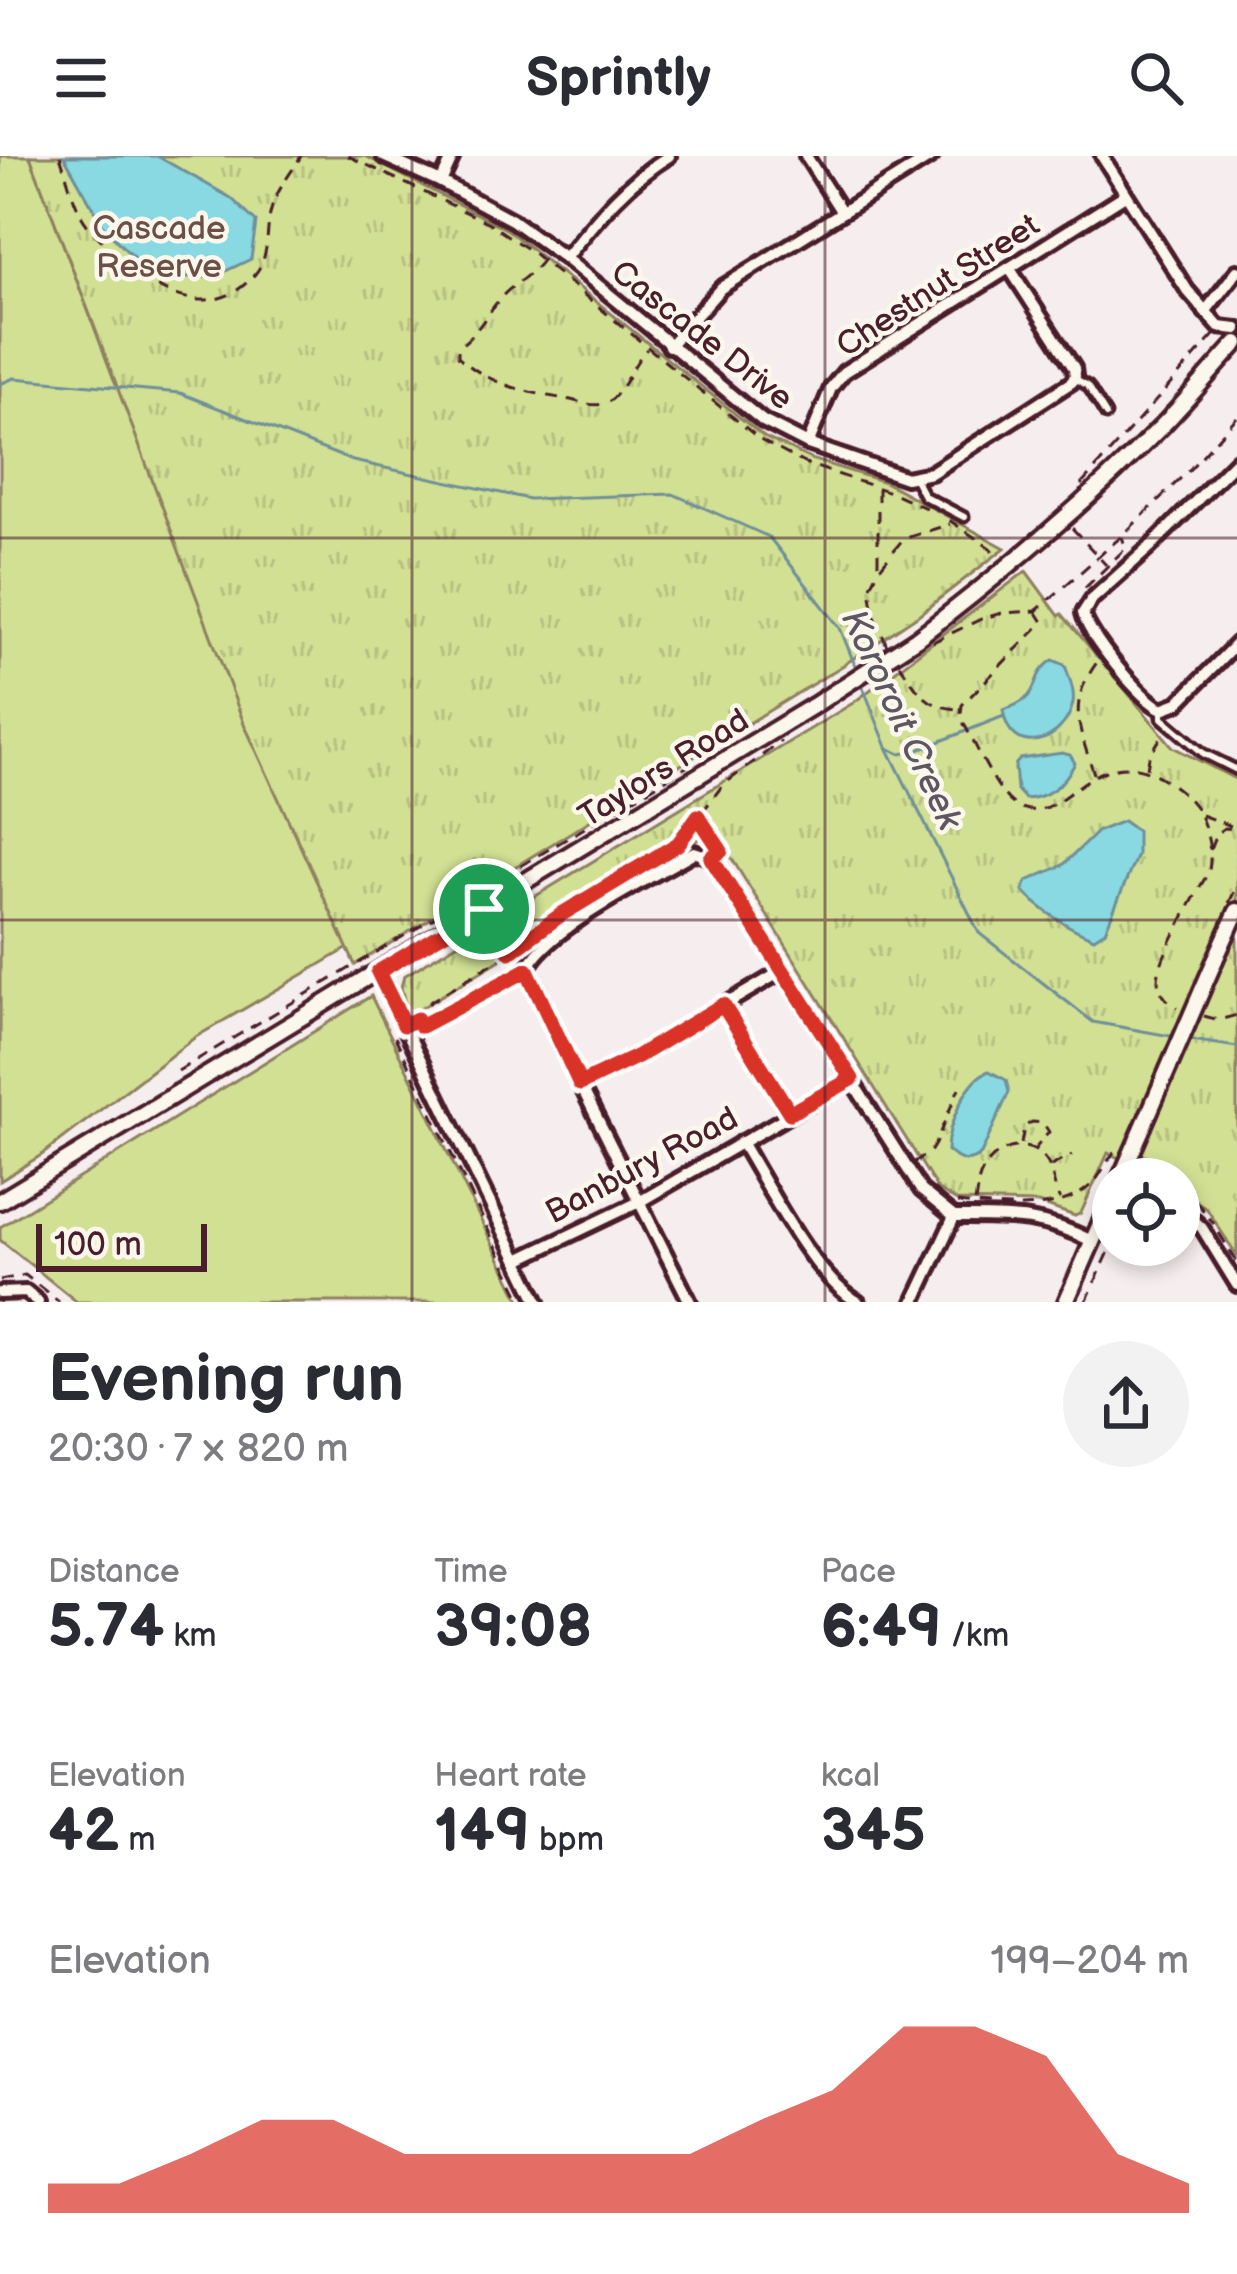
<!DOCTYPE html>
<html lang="en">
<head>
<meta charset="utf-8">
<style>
  body { margin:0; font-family:"Balsamiq Sans",sans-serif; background:#f2f2f3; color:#2b2b33; height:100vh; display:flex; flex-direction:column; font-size:45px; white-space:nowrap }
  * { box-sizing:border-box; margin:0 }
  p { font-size:39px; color:#7c7c81 }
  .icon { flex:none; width:66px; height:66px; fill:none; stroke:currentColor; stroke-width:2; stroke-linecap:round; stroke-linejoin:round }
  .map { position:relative; height:1146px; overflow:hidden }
  .sheet { display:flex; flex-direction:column; background:#fff; flex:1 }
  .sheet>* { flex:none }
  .tools { position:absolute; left:1092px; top:1002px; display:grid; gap:24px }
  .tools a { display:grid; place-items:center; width:108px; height:108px; border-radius:50%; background:#fff; box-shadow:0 6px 18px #0003; font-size:60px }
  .scale { position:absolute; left:36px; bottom:30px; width:171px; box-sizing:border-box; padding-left:12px; border:6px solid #4a1f2b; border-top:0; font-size:33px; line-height:42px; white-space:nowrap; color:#4a1f2b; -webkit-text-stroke:9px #fbf7ec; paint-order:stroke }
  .pin { position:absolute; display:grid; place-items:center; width:102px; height:102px; color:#fff; margin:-51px; border:6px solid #fff; border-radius:50%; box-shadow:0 3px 12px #0007 }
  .round { display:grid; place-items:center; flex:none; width:126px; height:126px; border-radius:63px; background:#f2f2f3 }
  .overview { display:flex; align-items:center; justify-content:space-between; height:204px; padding:0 48px }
  h1 { font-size:66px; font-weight:700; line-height:90px }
  .metrics { display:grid; grid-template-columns:repeat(3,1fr); gap:18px; height:204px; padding:12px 48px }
  .metrics div { display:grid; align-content:center }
  .metrics b { font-size:60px; font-weight:700 }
  .metrics small { font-size:33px; font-weight:400 }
  .metrics p { font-size:33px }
  .chart { height:336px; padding:24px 48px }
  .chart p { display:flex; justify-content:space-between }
  .chart svg { width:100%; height:216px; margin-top:12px; fill:#d93025; opacity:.7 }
  header { display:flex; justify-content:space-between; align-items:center; height:156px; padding:0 48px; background:#fff; font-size:54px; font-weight:700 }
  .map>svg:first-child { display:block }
</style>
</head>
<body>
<header><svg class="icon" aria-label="menu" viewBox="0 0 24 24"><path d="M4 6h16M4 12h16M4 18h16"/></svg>Sprintly<svg class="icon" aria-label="search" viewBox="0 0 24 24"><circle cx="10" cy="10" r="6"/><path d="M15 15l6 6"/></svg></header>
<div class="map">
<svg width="1237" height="1146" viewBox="0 0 1237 1146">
  <defs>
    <pattern id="park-tufts" width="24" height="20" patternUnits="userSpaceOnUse" patternTransform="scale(3)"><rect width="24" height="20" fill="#d2e094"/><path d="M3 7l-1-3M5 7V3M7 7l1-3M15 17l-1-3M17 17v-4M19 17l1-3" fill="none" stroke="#b6c080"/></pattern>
  </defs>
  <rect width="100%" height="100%" fill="#f6eeee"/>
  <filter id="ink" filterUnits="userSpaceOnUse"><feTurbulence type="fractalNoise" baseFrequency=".00833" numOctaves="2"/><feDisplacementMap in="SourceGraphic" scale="24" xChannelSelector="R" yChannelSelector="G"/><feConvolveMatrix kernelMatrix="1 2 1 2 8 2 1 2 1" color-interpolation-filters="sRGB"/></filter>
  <g filter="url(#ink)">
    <g fill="#d2e094" stroke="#8e8060" stroke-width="3">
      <path d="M0,0H30L113,221L369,780L194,882L43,998L0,1025Z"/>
      <path d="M371,840L521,1146H77L0,1084V1071Z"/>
    </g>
    <g fill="url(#park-tufts)" stroke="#8e8060" stroke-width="3">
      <path d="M30,0H365L508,74L764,281L811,303L885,326L1005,392L917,460L842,510L355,809L245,570Z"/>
      <path d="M1026,415L1059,460L1062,458L1173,591L1237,624V1100L1207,1053L1179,1031V1023H1164L1108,997L1081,1057L1075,1060L1038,1047L957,1045L938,1034L714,674L408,860L401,831L404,820L853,547Z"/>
    </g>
    <g fill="#88d9e1" stroke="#6f8f98" stroke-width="3">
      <path d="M64,0H157L231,42L256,66L251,103L213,121H153L105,73Z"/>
      <path d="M1053,504L1065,509C1069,522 1075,534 1073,547C1065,587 1010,605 1003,554C1047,540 1025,523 1053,504Z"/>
      <path d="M1062,597L1070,599L1075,607C1064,628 1049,642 1025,643L1017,634L1015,609L1020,603Z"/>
      <path d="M1123,665L1137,675V699L1105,775L1094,782C1069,772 1041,755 1023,735L1027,725L1063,709L1098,675Z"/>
      <path d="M989,915L1006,924L1009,936L981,998C968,1009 960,1005 947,995C947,971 966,923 989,915Z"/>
    </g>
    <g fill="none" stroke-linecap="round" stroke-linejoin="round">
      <g stroke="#6f8f98" stroke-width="3">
        <path d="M0,228L14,222L180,237L353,305L529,343L673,338L769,381L840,472L858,517"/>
        <path d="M861,526L887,591L979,777L1093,866L1176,881"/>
        <path d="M888,592L901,598L916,595L1004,560"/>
        <path d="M1185,883L1237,891"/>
      </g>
      <g stroke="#4a1f2b" stroke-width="15">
        <g id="service">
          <path d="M1074,222L1088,230L1106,259"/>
          <path d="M914,321L924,340L964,361"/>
          <path d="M1162,553V562L1203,597L1237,614"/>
          <path d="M439,859L527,814"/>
        </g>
      </g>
      <g stroke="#4a1f2b" stroke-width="20">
        <g id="minor">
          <path d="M383,0L441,26L512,64L565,102L763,265L808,288L906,322L931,317L1072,226L1075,220L1074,212L1010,113"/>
          <path d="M806,0L841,55"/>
          <path d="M1102,0L1187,134L1219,171L1237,173"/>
          <path d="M441,26L453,0"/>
          <path d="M565,102C597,63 625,27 669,0"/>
          <path d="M1205,156L1237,115"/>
          <path d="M669,190L721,132L932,0"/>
          <path d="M808,288L831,232L844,216L1125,39"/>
          <path d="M1237,304L1150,391L1092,443L1083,457C1088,479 1141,544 1162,553L1178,547L1237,487"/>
          <path d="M378,816L538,1146"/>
          <path d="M723,849L790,957"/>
          <path d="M580,928L638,900L782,815"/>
          <path d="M741,986C769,1032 813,1121 858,1146"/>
          <path d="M1179,1050L1202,1072L1237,1129"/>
          <path d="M954,1061C1010,1061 1040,1059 1092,1085"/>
          <path d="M518,1104L639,1046L852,923"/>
          <path d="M0,1137L26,1136L38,1146"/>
          <path d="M690,1146L580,928L527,814C544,773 653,721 694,696L711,702L921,1034L954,1061L914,1146"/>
        </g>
      </g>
      <g stroke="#4a1f2b" stroke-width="22">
        <g id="tertiary">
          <path d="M916,483C1003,417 1086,347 1162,270C1188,243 1212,214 1237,187"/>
          <path d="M1215,804L1237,755"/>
          <path d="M1120,1023L1143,971"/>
          <path d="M0,1045L813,550"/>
          <path d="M1066,1146L1113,1038"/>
        </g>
      </g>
      <g stroke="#4a1f2b" stroke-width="3" stroke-dasharray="12 9" stroke-linecap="butt">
        <path d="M60,0C67,20 72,42 82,61C88,72 98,80 106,89C144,130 209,173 255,118C272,98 264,71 273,48C279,31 292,16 301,0"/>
        <path d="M348,0L489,67L533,97L762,285L804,307L896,338L930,354"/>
        <path d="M543,103C531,121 511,128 498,145C484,162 477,178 458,191V200C489,230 531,237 571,244C583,247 597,252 608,246C621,240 633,206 647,193"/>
        <path d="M1081,329L1214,179"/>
        <path d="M878,333V413"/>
        <path d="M949,364L990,392L999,402"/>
        <path d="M1072,372L1106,409"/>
        <path d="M1085,432L1126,392L1122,381"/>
        <path d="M1036,455L1043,466L962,549L961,557L964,568C975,587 996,635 1012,647C1060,682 1089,578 1162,622C1175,630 1187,639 1196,652C1206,669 1213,694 1209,714C1207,720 1203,725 1200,731C1189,752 1159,801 1158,823C1158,837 1168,846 1177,852"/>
        <path d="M933,486L981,463L1002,457L1036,455L1122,380L1190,313L1237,261"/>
        <path d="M887,490L874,458L870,432L879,413L903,383L950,368"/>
        <path d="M899,508C919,535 924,551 959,553"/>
        <path d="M1147,612L1149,601L1163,578"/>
        <path d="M1094,618C1079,571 1066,548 1098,505"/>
        <path d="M1201,659L1231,670"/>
        <path d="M699,661L721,695L718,697"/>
        <path d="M1210,694L1216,678L1224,672L1237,673"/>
        <path d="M1229,747L1237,730"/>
        <path d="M489,762L509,795"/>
        <path d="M1204,860L1219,864L1237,859"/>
        <path d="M415,864L431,845L524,788L562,758L678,688L722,630L781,585"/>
        <path d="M418,864L421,870L433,864"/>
        <path d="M395,881L523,1146"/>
        <path d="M178,915L698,604"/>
        <path d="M1236,983L1237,984"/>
        <path d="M1021,988L1024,971L1032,966L1043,967L1049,976L1034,994"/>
        <path d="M913,1007L930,996L935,988L959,932"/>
        <path d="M1051,1010L1072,999"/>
        <path d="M1146,1016L1160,1023"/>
        <path d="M1142,1023L1147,1013L1145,999"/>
        <path d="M1179,1033L1198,1048L1214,1068"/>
        <path d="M975,1046C977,1036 977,1025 982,1016C994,991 1029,979 1047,1006C1054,1017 1053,1032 1060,1044"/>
        <path d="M957,1047C998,1051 1059,1059 1091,1029C1103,1018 1108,1001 1120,989"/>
        <path d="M1219,1077L1237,1106"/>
        <path d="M0,1124L25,1119L59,1146"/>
        <path d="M1086,1146L1113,1087"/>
      </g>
      <use href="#service" stroke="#fbf7ec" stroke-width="6"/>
      <use href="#minor" stroke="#fbf7ec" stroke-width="10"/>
      <use href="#tertiary" stroke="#fbf7ec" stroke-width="14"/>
      <g stroke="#4a1f2b" stroke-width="22" stroke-linecap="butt">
        <g id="tertiary-bridge">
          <path d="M813,550L916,483"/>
          <path d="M1143,971L1215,804"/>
        </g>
      </g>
      <use href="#tertiary-bridge" stroke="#fbf7ec" stroke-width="14"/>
    </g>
  </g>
  <g fill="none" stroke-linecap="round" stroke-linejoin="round" filter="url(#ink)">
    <g stroke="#fff" stroke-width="24">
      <path id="route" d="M698,660L721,695L711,702L852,923L790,957L723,849L638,900L580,928L527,814L421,870L417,863L404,869L378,816L484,753L510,796L562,758L678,688Z"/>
    </g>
    <use href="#route" stroke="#d93025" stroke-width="15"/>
  </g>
  <path fill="none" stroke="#4a1f2b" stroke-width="3" stroke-opacity="0.55" d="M412,0V1146M825,0V1146M0,382H1237M0,764H1237"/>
  <g text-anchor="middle" stroke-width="9" stroke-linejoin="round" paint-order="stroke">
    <g font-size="33" fill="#6c4f45" stroke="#fbf7ec">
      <text x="159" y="83">Cascade<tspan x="159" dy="38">Reserve</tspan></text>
    </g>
    <g font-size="33" fill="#4a1f2b" stroke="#fbf7ec">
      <text transform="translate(937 128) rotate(-33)" y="12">Chestnut Street</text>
      <text transform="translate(703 178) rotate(38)" y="12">Cascade Drive</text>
      <text transform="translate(663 611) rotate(-32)" y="12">Taylors Road</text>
      <text transform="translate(641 1008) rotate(-28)" y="12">Banbury Road</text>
    </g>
    <g font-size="36" font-style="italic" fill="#5d5762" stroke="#fbf7ec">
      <text transform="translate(903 563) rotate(65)" y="13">Kororoit Creek</text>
    </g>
  </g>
</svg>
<div class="tools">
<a><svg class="icon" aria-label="locate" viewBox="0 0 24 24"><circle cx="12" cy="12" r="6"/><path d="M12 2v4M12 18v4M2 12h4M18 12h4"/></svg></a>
</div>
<div class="scale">100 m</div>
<div class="pin" style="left:484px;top:753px;background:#1e9e55"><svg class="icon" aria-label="arrive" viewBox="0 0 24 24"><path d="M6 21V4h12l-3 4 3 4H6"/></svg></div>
</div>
<section class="sheet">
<div class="overview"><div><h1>Evening run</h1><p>20:30 · 7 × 820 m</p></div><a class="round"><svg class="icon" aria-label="share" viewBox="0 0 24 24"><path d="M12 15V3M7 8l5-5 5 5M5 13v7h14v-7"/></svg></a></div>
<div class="metrics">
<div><p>Distance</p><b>5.74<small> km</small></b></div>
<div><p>Time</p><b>39:08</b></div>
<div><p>Pace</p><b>6:49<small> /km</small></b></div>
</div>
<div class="metrics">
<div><p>Elevation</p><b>42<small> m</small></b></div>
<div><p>Heart rate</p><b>149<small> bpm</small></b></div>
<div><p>kcal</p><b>345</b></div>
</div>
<div class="chart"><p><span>Elevation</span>199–204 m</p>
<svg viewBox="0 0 160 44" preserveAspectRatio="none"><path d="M0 44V38L10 38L20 32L30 25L40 25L50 32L60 32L70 32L80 32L90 32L100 25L110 19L120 6L130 6L140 12L150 32L160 38V44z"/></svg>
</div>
</section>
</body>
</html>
